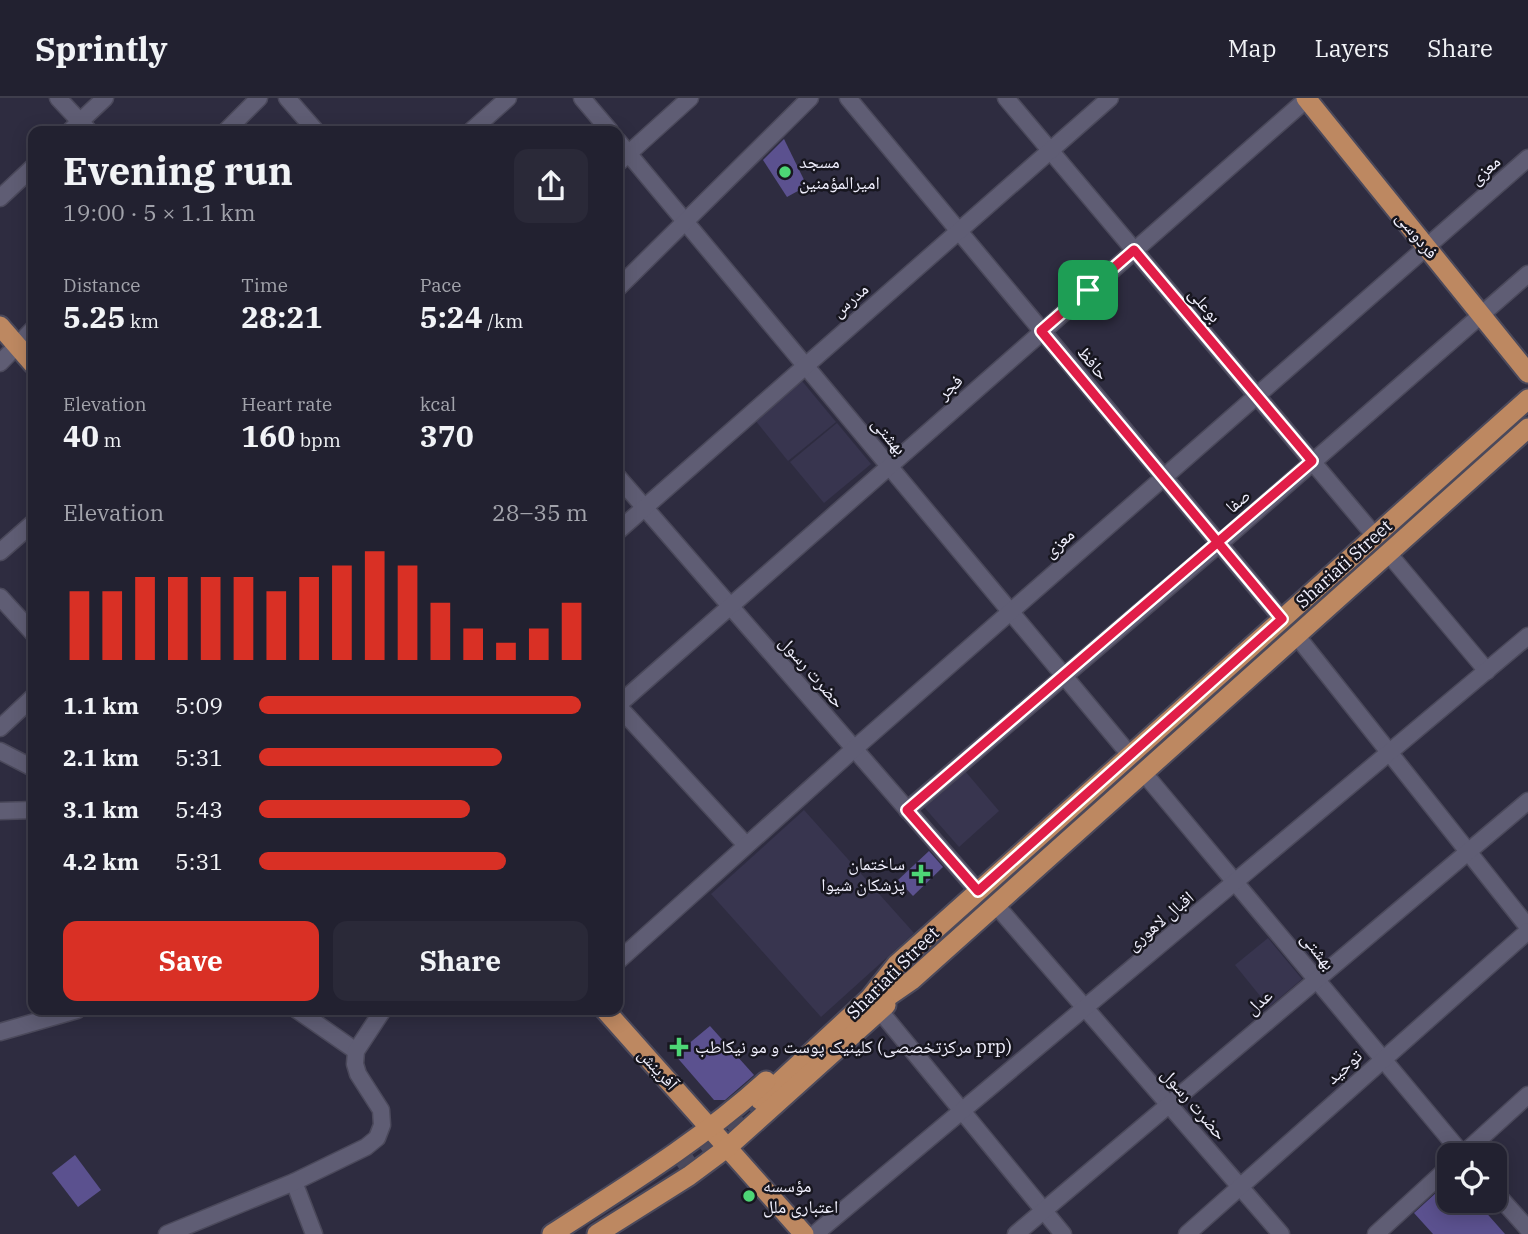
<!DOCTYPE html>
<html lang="en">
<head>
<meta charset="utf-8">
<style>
  body { margin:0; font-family:"IBM Plex Serif","Noto Naskh Arabic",serif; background:#2a2938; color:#f1f3f6; height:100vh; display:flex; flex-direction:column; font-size:26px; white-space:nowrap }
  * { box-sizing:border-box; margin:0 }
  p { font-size:23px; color:#a2a3ab }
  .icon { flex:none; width:38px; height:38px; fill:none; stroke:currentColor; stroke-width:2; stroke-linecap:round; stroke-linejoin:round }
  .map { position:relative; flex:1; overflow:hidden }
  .details { position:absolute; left:28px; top:28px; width:595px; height:889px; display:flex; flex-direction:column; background:#222130; border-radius:14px; box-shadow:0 4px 18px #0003,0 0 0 2px #3f3e4c }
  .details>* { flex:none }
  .buttons { position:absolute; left:1437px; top:1045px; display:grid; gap:14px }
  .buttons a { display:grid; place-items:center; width:70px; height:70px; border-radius:14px; background:#222130; box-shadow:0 4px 18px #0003,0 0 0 2px #3f3e4c; font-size:35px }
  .pin { position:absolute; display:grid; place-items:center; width:60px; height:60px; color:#fff; margin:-30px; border-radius:14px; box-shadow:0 4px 10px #0006 }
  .round { display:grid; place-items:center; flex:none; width:74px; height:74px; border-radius:14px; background:#2a2938 }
  .headline { display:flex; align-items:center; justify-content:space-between; height:119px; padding:0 35px }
  h1 { font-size:38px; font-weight:700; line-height:52px }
  .stats { display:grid; grid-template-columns:repeat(3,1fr); gap:10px; height:119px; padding:7px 35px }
  .stats div { display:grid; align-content:center }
  .stats b { font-size:30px; font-weight:700 }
  .stats small { font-size:19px; font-weight:400 }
  .stats p { font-size:19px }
  .chart { height:196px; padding:14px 35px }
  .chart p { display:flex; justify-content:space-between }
  .chart svg { width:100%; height:126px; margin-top:7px; stroke:#d93025; stroke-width:6 }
  .button { display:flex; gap:14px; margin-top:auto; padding:14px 35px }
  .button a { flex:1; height:80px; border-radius:14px; background:#d93025; color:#fff; font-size:28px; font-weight:700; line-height:80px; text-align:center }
  .button a+a { background:#2a2938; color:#f1f3f6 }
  ul { padding:0 35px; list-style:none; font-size:23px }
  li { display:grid; grid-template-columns:112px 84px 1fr; align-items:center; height:52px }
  li i { height:18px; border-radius:9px; background:#d93025 }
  header { display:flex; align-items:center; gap:42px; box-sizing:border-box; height:98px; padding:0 35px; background:#222130; border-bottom:2px solid #3f3e4c }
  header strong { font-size:33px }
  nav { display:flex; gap:38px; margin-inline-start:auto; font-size:24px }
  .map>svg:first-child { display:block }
</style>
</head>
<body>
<header>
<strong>Sprintly</strong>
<nav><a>Map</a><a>Layers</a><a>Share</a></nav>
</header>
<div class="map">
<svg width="1528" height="1136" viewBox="0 0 1528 1136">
  <rect width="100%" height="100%" fill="#2e2c40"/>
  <g fill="#38354f">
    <path d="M802,283L836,324L788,363L755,322Z"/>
    <path d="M837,325L871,366L824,405L790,364Z"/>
    <path d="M965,673L999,713L959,749L924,709Z"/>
    <path d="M804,712L914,835L821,919L711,796Z"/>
    <path d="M1268,840L1302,881L1269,909L1235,867Z"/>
  </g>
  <g fill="#5b518f">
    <path d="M784,41L807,88L787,99L763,62Z"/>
    <path d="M929,753L943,769L913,798L898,782Z"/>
    <path d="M710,928L754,977L725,1002H714L675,957Z"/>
    <path d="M75,1057L101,1092L78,1109L52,1075Z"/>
    <path d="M1449,1083V1102H1475L1505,1136H1433L1414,1115Z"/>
  </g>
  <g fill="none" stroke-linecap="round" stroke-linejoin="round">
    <g stroke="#4b495c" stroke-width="19" stroke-dasharray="19 10" stroke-linecap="butt">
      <path d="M704,1048L760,1002"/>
      <path d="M680,1072L714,1049"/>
    </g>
    <g stroke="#4b495b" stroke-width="19">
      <g id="minor">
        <path d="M58,0L89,33"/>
        <path d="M287,0L316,33"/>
        <path d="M582,0L610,33"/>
        <path d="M848,0L1282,521"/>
        <path d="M1006,0L1375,438"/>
        <path d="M70,33L105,0"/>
        <path d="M226,33L259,0"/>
        <path d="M471,33L508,0"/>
        <path d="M618,43L1130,657"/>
        <path d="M618,65L690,0"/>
        <path d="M0,100L33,69"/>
        <path d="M618,190L810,0"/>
        <path d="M0,265L33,231"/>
        <path d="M618,379L978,793"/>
        <path d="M618,433L1110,0"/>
        <path d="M0,454L33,425"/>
        <path d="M1388,455L1487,573"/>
        <path d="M0,499L33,535"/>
        <path d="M1296,537L1528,829"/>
        <path d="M618,607L1308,0"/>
        <path d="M618,608L746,747"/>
        <path d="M0,630L33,599"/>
        <path d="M0,653L33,670"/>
        <path d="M1143,674L1463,1057"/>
        <path d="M907,712L1219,446L1528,176"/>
        <path d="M0,713L33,712"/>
        <path d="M995,806L1281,1136"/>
        <path d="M618,863L854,651L1528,60"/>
        <path d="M297,912L356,953"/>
        <path d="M880,913L1063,1136"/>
        <path d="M0,934L77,912"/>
        <path d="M1462,1057L1528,997"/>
        <path d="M294,1084L314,1136"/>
        <path d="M1494,1093L1528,1131"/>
        <path d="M167,1136L294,1084L366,1049L377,1040L382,1027L381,1012L358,976L355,966L356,953L383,912"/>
        <path d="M815,1136L1528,538"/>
        <path d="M1016,1136L1528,703"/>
        <path d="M1187,1136L1528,833"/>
        <path d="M1376,1136L1449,1069"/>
      </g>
    </g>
    <g stroke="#4b495b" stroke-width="23">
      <g id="major">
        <path d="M1306,0L1528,275"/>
        <path d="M0,228L33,266"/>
        <path d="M870,911L912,882L1528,330"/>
        <path d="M605,912L804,1136"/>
        <path d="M760,1002L870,900L897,866L1528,301"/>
        <path d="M552,1136C626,1088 700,1043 766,983"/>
        <path d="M597,1136L689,1078L728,1049L886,907"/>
      </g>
    </g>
    <use href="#minor" stroke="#5f5d74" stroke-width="16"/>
    <use href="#major" stroke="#bd8861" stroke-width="19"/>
  </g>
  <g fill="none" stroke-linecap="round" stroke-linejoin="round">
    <g stroke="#fff" stroke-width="14">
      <path id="route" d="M1088,192L1041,233L1282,521L978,793L907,712L1312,363L1134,152L1088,192"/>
    </g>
    <use href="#route" stroke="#e11d48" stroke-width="9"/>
  </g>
  <g fill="#4dd676" stroke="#17161f" stroke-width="2.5">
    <circle cx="785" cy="74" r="7"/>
    <path d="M917.5 765.5h7v7h7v7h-7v7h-7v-7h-7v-7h7z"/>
    <path d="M675.5 938.5h7v7h7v7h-7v7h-7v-7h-7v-7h7z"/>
    <circle cx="749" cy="1098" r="7"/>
  </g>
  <g text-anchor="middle" stroke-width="5" stroke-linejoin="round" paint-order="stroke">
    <g font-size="18" fill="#f1f0fe" stroke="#17161f" text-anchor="start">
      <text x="799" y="70">مسجد<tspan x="799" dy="21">امیرالمؤمنین</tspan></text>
      <text x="905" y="772" text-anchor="end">ساختمان<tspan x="905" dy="21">پزشکان شیوا</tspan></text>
      <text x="695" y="955">کلینیک پوست و مو نیکاطب (مرکزتخصصی prp)</text>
      <text x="763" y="1094">مؤسسه<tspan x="763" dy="21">اعتباری ملل</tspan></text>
    </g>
    <g font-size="18" fill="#f1f0fe" stroke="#17161f">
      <text transform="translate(1485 72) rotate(-41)" y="6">معزی</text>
      <text transform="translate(1417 137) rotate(51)" y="6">فردوسی</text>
      <text transform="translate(850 202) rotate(-41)" y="6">مدرس</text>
      <text transform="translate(1205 207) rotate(50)" y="6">بوعلی</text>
      <text transform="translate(1093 265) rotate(50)" y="6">حافظ</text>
      <text transform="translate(950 289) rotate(-42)" y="6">فجر</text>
      <text transform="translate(889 338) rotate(50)" y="6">بهشتی</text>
      <text transform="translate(1238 403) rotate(-41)" y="6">صفا</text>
      <text transform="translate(1059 445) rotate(-41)" y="6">معزی</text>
      <text transform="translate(1344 466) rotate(-42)" y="6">Shariati Street</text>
      <text transform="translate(812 574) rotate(49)" y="6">حضرت رسول</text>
      <text transform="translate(1160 823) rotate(-40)" y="6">اقبال لاهوری</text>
      <text transform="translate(1318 853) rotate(51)" y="6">بهشتی</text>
      <text transform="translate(893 875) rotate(-45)" y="6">Shariati Street</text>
      <text transform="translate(1259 904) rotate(-40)" y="6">عدل</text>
      <text transform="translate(1344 969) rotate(-42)" y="6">توحید</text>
      <text transform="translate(658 971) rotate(48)" y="6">آفرینش</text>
      <text transform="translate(1194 1006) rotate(49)" y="6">حضرت رسول</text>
    </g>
  </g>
</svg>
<div class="buttons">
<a><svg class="icon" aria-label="locate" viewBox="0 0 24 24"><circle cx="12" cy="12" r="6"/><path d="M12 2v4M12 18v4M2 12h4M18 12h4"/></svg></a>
</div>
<div class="pin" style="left:1088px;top:192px;background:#1e9e55"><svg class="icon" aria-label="arrive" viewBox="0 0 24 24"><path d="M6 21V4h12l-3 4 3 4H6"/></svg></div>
<section class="details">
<div class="headline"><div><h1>Evening run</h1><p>19:00 · 5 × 1.1 km</p></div><a class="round"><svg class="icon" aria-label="share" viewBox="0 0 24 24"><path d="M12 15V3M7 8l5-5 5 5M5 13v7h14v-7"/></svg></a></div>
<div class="stats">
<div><p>Distance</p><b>5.25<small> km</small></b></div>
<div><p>Time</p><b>28:21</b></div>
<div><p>Pace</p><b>5:24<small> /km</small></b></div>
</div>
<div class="stats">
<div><p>Elevation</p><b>40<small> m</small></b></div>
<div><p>Heart rate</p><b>160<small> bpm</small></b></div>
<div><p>kcal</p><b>370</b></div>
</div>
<div class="chart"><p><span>Elevation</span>28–35 m</p>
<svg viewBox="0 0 160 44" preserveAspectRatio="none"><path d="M5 44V20M15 44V20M25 44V15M35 44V15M45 44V15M55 44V15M65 44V20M75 44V15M85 44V11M95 44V6M105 44V11M115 44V24M125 44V33M135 44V38M145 44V33M155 44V24"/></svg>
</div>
<ul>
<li><b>1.1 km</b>5:09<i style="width:98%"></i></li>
<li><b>2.1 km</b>5:31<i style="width:74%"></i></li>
<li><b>3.1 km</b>5:43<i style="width:64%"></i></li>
<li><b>4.2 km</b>5:31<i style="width:75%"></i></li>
</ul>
<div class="button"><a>Save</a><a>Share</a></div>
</section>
</div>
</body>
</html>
